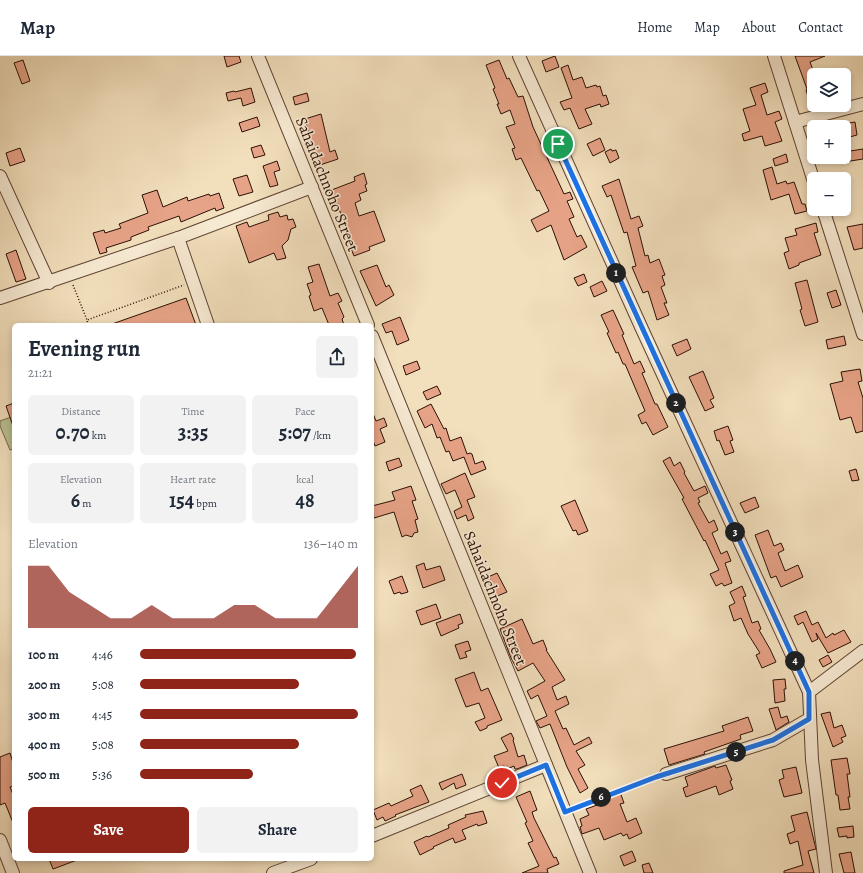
<!DOCTYPE html>
<html lang="en">
<head>
<meta charset="utf-8">
<style>
  body { margin:0; font-family:Alegreya,serif; background:#f2f2f3; color:#1f2937; height:100vh; display:flex; flex-direction:column; font-size:15px; white-space:nowrap }
  * { box-sizing:border-box; margin:0 }
  p { font-size:13px; color:#747a83 }
  .icon { flex:none; width:22px; height:22px; fill:none; stroke:currentColor; stroke-width:2; stroke-linecap:round; stroke-linejoin:round }
  .map { position:relative; flex:1; overflow:hidden }
  .details { position:absolute; left:12px; top:267px; width:362px; height:538px; display:flex; flex-direction:column; background:#fff; border-radius:6px; box-shadow:0 2px 6px #0003 }
  .details>* { flex:none }
  .fabs { position:absolute; left:807px; top:12px; display:grid; gap:8px }
  .fabs a { display:grid; place-items:center; width:44px; height:44px; border-radius:6px; background:#fff; box-shadow:0 2px 6px #0003; font-size:20px }
  .pin { position:absolute; display:grid; place-items:center; width:34px; height:34px; color:#fff; margin:-17px; border:2px solid #fff; border-radius:50%; box-shadow:0 1px 4px #0007 }
  .km { position:absolute; width:20px; height:20px; margin:-10px; border-radius:50%; background:#222; color:#fff; font-size:11px; line-height:20px; text-align:center }
  .round { display:grid; place-items:center; flex:none; width:42px; height:42px; border-radius:6px; background:#f2f2f3 }
  .head { display:flex; align-items:center; justify-content:space-between; height:68px; padding:0 16px }
  h1 { font-size:22px; font-weight:700; line-height:30px }
  .figures { display:grid; grid-template-columns:repeat(3,1fr); gap:6px; height:68px; padding:4px 16px }
  .figures div { display:grid; align-content:center; border-radius:6px; background:#f2f2f3; text-align:center }
  .figures b { font-size:20px; font-weight:700 }
  .figures small { font-size:11px; font-weight:400 }
  .figures p { font-size:11px }
  .chart { height:112px; padding:8px 16px }
  .chart p { display:flex; justify-content:space-between }
  .chart svg { width:100%; height:72px; margin-top:4px; fill:#8f2418; opacity:.7 }
  .action { display:flex; gap:8px; margin-top:auto; padding:8px 16px }
  .action a { flex:1; height:46px; border-radius:6px; background:#8f2418; color:#fff; font-size:16px; font-weight:700; line-height:46px; text-align:center }
  .action a+a { background:#f2f2f3; color:#1f2937 }
  ul { padding:0 16px; list-style:none; font-size:13px }
  li { display:grid; grid-template-columns:64px 48px 1fr; align-items:center; height:30px }
  li i { height:10px; border-radius:5px; background:#8f2418 }
  header { display:flex; align-items:center; gap:24px; box-sizing:border-box; height:56px; padding:0 20px; background:#fff; border-bottom:1px solid #e0e1e3 }
  header strong { font-size:19px }
  nav { display:flex; gap:22px; margin-inline-start:auto; font-size:14px }
  .map>svg:first-child { display:block }
</style>
</head>
<body>
<header>
<strong>Map</strong>
<nav><a>Home</a><a>Map</a><a>About</a><a>Contact</a></nav>
</header>
<div class="map">
<svg width="863" height="817" viewBox="0 0 863 817">
  <rect width="100%" height="100%" fill="#f2dfbc"/>
  <filter id="stains"><feTurbulence type="fractalNoise" baseFrequency=".005" numOctaves="4"/><feColorMatrix values="0 0 0 0 .2 0 0 0 0 .09 0 0 0 0 .02 0 0 0 .5 -.17"/></filter>
  <radialGradient id="worn" r=".72"><stop offset=".6" stop-color="#630" stop-opacity="0"/><stop offset="1" stop-color="#630" stop-opacity=".3"/></radialGradient>
  <path fill="#b9c292" stroke="#72684c" d="M14,360V393L10,394L0,370V365Z"/>
  <g fill="#e7a387" stroke="#2c0f05">
    <path d="M224,0H239L241,6L227,11Z"/>
    <path d="M555,0L559,11L546,16L542,5Z"/>
    <path d="M795,0H825L810,6L814,17V53L812,54L806,34L807,33Z"/>
    <path d="M23,4L30,25L22,28L14,7Z"/>
    <path d="M499,4L507,23L509,22L518,41L523,40L533,71L564,138L570,136L573,143L567,145L574,161L569,163L577,181L581,179L587,191L564,204L551,169L537,176L531,164L549,155L539,134L537,135L521,102L516,104L512,93L515,92L506,71L515,68L510,54L501,58L497,48H499L493,33L495,32L486,9Z"/>
    <path d="M568,9L573,24L582,21L586,32L596,29L597,31L600,30L603,40L606,39L609,48L601,51L600,48L585,53L592,68L579,73L570,52L564,54L560,46L572,42L561,12Z"/>
    <path d="M765,27L768,36L761,39L767,59L779,55L782,63L775,66L782,85L765,90L762,80L744,85L742,78L750,75L743,53L756,49L750,32Z"/>
    <path d="M251,32L255,46L243,50L241,42L228,45L226,37L234,35L235,36Z"/>
    <path d="M307,37L309,45L295,49L293,41Z"/>
    <path d="M321,58L330,96L335,94L338,103L320,109L313,90H312L305,63Z"/>
    <path d="M257,61L260,70L242,76L239,67Z"/>
    <path d="M855,66L857,79L846,82L843,68Z"/>
    <path d="M600,82L605,94L593,100L587,88Z"/>
    <path d="M261,89L265,99L254,102L251,92Z"/>
    <path d="M20,92L25,105L10,110L6,97Z"/>
    <path d="M611,93L612,95L616,94L619,102L610,107L605,96Z"/>
    <path d="M863,93V103L844,106V96Z"/>
    <path d="M786,98L788,106L775,110L773,103Z"/>
    <path d="M277,105L280,114L274,116L278,129L270,131L263,110Z"/>
    <path d="M772,111L777,128L786,125L787,128L794,126L802,148H805L807,155L795,158L789,138L771,144L763,114Z"/>
    <path d="M364,117L367,128L365,129L367,135L359,138L361,144L355,147L359,160L374,155L385,185L369,191L370,194L354,200L347,183L350,182L344,166L335,143L332,144L329,135L355,125L354,121Z"/>
    <path d="M247,119L253,136L239,140L233,123Z"/>
    <path d="M619,123L631,163L639,160L643,170L638,172L645,200L648,199L650,207L659,203L665,219L662,220L665,229L661,231L667,247H664L669,259L657,264L648,235L643,237L632,211L636,210L627,176L624,177L611,139L607,141L602,130Z"/>
    <path d="M157,134L163,151L187,141L188,145L209,138L210,140L219,137L224,152L216,155L215,152L181,166L179,160L148,171L149,174L131,181V184L106,192L107,196L100,198L93,177L104,174L105,177L121,172L119,168L148,157L142,139Z"/>
    <path d="M278,156L280,161L287,159L288,164L293,163L296,171L291,173L288,184L282,190L286,202L277,204L274,197L249,207L236,170L247,166L249,171L269,164L268,159Z"/>
    <path d="M816,167L818,176L814,177L821,199L799,207V209L789,213L784,197L789,195L785,182L797,179L795,173Z"/>
    <path d="M863,168V192L854,194L847,171Z"/>
    <path d="M16,194L26,223L16,226L6,198Z"/>
    <path d="M319,208L330,240L338,237L342,245L338,247L344,261L342,263L344,269H329L322,252L314,255L309,240L311,239L307,228L313,226L308,211Z"/>
    <path d="M377,209L386,231L389,229L394,239L376,250L360,215Z"/>
    <path d="M584,218L587,226L578,230L574,222Z"/>
    <path d="M807,224L818,266L805,270L800,254L802,253L795,227Z"/>
    <path d="M602,225L607,235L594,241L590,231Z"/>
    <path d="M836,234L841,249L832,252L827,237Z"/>
    <path d="M186,242L196,269H112V268Z"/>
    <path d="M613,254L624,278L622,279L634,308L640,305L645,316L642,317L655,348H657L668,371L653,379L646,366L642,368L638,359L645,355L625,308H623L618,296L616,297L607,277L609,276L601,259Z"/>
    <path d="M400,261L409,284L397,289L392,275L386,277L382,268Z"/>
    <path d="M844,280L846,289L828,293L826,284Z"/>
    <path d="M687,283L691,293L677,300L672,289Z"/>
    <path d="M417,305L420,313L406,319L403,310Z"/>
    <path d="M860,313L862,325L858,326L863,342V375L856,377L851,361L840,364L830,328L843,325L841,316Z"/>
    <path d="M703,315L714,342L710,344L714,351L705,355L689,321Z"/>
    <path d="M437,330L441,338L427,344L423,336Z"/>
    <path d="M14,347V369L13,370L6,350Z"/>
    <path d="M431,348L444,373L446,372L450,385L461,381L467,398L470,397L472,398L475,408L483,405L486,413L471,419L464,401L453,405L449,395L446,396L440,381L437,382L432,368L425,372L417,355Z"/>
    <path d="M372,355L376,365L384,362L387,370L380,373L385,386L375,390L372,382Z"/>
    <path d="M728,370L733,384L730,385L734,396L725,399L719,384L717,385L714,375Z"/>
    <path d="M670,401L674,410L680,406L685,416L684,417L694,435L705,430L708,437L698,442L700,446L698,447L709,467L714,464L718,474L712,477L721,498L727,495L731,505L725,507L732,527L724,530L722,527L716,530L710,518L719,514L705,484L704,485L682,443L684,442L663,405Z"/>
    <path d="M399,402L402,410L389,415L386,406Z"/>
    <path d="M856,413L859,424L852,425L849,415Z"/>
    <path d="M465,417L475,441L467,444L474,462L468,465L466,459L457,463L454,455L462,451L455,434L446,438L441,428Z"/>
    <path d="M411,430L416,444L412,445L418,463L415,464L418,476L414,477L412,481L406,479L402,481L394,456L374,462L372,450L395,444L392,436Z"/>
    <path d="M755,441L759,451L745,457L740,447Z"/>
    <path d="M575,444L588,475L578,479L576,474L573,475L561,450Z"/>
    <path d="M768,474L774,490L781,487L784,494L778,497L785,515L798,509L803,521L781,531L776,520L771,522L755,479Z"/>
    <path d="M424,507L426,514L440,510L445,524L423,532L416,510Z"/>
    <path d="M497,517L507,536L495,541L486,522Z"/>
    <path d="M402,520L408,536L401,538L400,536L394,538L389,525Z"/>
    <path d="M742,530L746,540L743,541L752,567L758,565L761,573L759,574L770,593L776,606L762,612L756,599L760,597L748,578L741,562L734,565L729,550L735,547L730,536Z"/>
    <path d="M436,548L441,562L421,569L416,555Z"/>
    <path d="M806,555L812,569L818,566L826,582L833,577L834,579L844,574L851,586L828,597L816,577L818,583L812,586L803,566L798,569L794,560Z"/>
    <path d="M460,558L463,567L458,569L459,572L441,580L436,567Z"/>
    <path d="M522,563L533,588L543,584L547,594H546L565,624L552,631L557,644L566,640L569,648L555,655L563,673L566,672L574,689L589,681L592,687L576,695L585,709L578,713L588,732L580,737L567,711L550,668L540,672L536,665L547,660L538,639L531,643L527,635L545,625L533,607L518,615L511,602L500,573Z"/>
    <path d="M468,585L471,594L465,596L467,601L460,603L455,589Z"/>
    <path d="M828,599L832,606L823,611L819,604Z"/>
    <path d="M474,616L481,635L488,632L502,664L487,670V672L480,675L475,666L485,662L479,647L466,651L455,623Z"/>
    <path d="M785,623L786,633H784L785,645L775,647L773,624Z"/>
    <path d="M778,651L781,662L787,660L789,666L776,674L769,653Z"/>
    <path d="M830,656L834,672L842,669L846,680L841,682L843,686L833,691L821,658Z"/>
    <path d="M748,661L753,675L740,679L741,683L704,696L705,698L669,709L664,693L724,675L722,670Z"/>
    <path d="M511,677L514,683L513,684L518,701L524,699L527,709L517,713H515L514,710L505,714L504,710L499,712L494,700L508,695L501,682Z"/>
    <path d="M10,697L14,710V730L10,731L14,741V769L5,747L0,749V701Z"/>
    <path d="M847,702L850,718H847L850,741H848L850,753L840,754L838,739H836L831,704Z"/>
    <path d="M726,709L732,724L730,725L733,733L719,739L716,730L686,741L683,732L688,730L685,721L715,710L716,712Z"/>
    <path d="M796,711L802,737L784,741L779,724L784,722L782,714Z"/>
    <path d="M462,718L466,729L456,733L454,727L442,734L439,727Z"/>
    <path d="M421,729L429,746L395,759L396,760L385,765L383,761L377,764L373,754L389,747L391,750L413,740L410,734Z"/>
    <path d="M530,735L537,754L532,756L534,762L554,802L556,801L559,808L547,813L548,817H522L539,810L528,787L533,785L525,767L527,766L516,741Z"/>
    <path d="M620,736L624,747L620,748L627,766L636,762L642,777L629,783L627,778L623,780L621,777L604,784L599,772L582,778L580,771L582,770L580,763L589,759L586,753L608,745L606,741Z"/>
    <path d="M483,755L487,767L478,770L477,768L462,774L466,783L455,787L453,782L433,791L434,792L420,799L414,786L427,780L428,781L449,772L448,769L466,761L465,759Z"/>
    <path d="M807,756L816,793L808,795L814,817H784V815L803,809L798,785L790,788L787,778L795,775L791,760Z"/>
    <path d="M853,770L854,781L847,782V780L839,781L837,772Z"/>
    <path d="M632,795L636,805L624,810L620,800Z"/>
    <path d="M851,796L855,817H844L839,798Z"/>
    <path d="M49,803H77V804L53,813Z"/>
    <path d="M649,807L653,817H644L642,809Z"/>
  </g>
  <g fill="none" stroke-linecap="round" stroke-linejoin="round">
    <g stroke="#5e4333" stroke-width="14">
      <g id="minor">
        <path d="M258,0L368,269"/>
        <path d="M519,0L642,273L809,636L812,704L826,817"/>
        <path d="M774,0L814,126"/>
        <path d="M795,66L863,48"/>
        <path d="M0,120L49,227"/>
        <path d="M823,153L863,278"/>
        <path d="M178,182L208,269"/>
        <path d="M0,242L178,182L312,131"/>
        <path d="M372,280L590,817"/>
        <path d="M809,636L863,595"/>
        <path d="M666,718L773,684L809,663"/>
        <path d="M372,780L546,709"/>
        <path d="M0,784L13,817"/>
        <path d="M273,817L311,803"/>
      </g>
    </g>
    <g stroke="#2c0f05" stroke-width="1.5" stroke-dasharray="1 2" stroke-linecap="butt">
      <path d="M73,229L87,264"/>
      <path d="M88,269L87,264L184,229"/>
      <path d="M576,751L656,721"/>
    </g>
    <use href="#minor" stroke="#f7ead3" stroke-width="12"/>
  </g>
  <g fill="none" stroke-linecap="round" stroke-linejoin="round">
    <g stroke="#fff" stroke-width="8">
      <path id="route" d="M502,727L546,709L565,756L656,721L773,684L809,663V636L558,88"/>
    </g>
    <use href="#route" stroke="#1a73e8" stroke-width="5"/>
  </g>
  <g text-anchor="middle" stroke-width="3" stroke-linejoin="round" paint-order="stroke">
    <g font-size="16" fill="#2c0f05" stroke="#f7ead3">
      <text transform="translate(328 128) rotate(68)" y="6">Sahaidachnoho Street</text>
      <text transform="translate(496 542) rotate(68)" y="6">Sahaidachnoho Street</text>
    </g>
  </g>
  <rect width="100%" height="100%" filter="url(#stains)"/>
  <rect width="100%" height="100%" fill="url(#worn)"/>
</svg>
<div class="fabs">
<a><svg class="icon" aria-label="layers" viewBox="0 0 24 24"><path d="M12 4l9 5-9 5-9-5zM3 14l9 5 9-5"/></svg></a>
<a>+</a>
<a>−</a>
</div>
<div class="pin" style="left:558px;top:88px;background:#1e9e55"><svg class="icon" aria-label="arrive" viewBox="0 0 24 24"><path d="M6 21V4h12l-3 4 3 4H6"/></svg></div>
<div class="pin" style="left:502px;top:727px;background:#d93025"><svg class="icon" aria-label="check" viewBox="0 0 24 24"><path d="M5 12l5 5 9-10"/></svg></div>
<b class="km" style="left:616px;top:217px">1</b>
<b class="km" style="left:676px;top:347px">2</b>
<b class="km" style="left:735px;top:476px">3</b>
<b class="km" style="left:795px;top:605px">4</b>
<b class="km" style="left:736px;top:696px">5</b>
<b class="km" style="left:601px;top:741px">6</b>
<section class="details">
<div class="head"><div><h1>Evening run</h1><p>21:21</p></div><a class="round"><svg class="icon" aria-label="share" viewBox="0 0 24 24"><path d="M12 15V3M7 8l5-5 5 5M5 13v7h14v-7"/></svg></a></div>
<div class="figures">
<div><p>Distance</p><b>0.70<small> km</small></b></div>
<div><p>Time</p><b>3:35</b></div>
<div><p>Pace</p><b>5:07<small> /km</small></b></div>
</div>
<div class="figures">
<div><p>Elevation</p><b>6<small> m</small></b></div>
<div><p>Heart rate</p><b>154<small> bpm</small></b></div>
<div><p>kcal</p><b>48</b></div>
</div>
<div class="chart"><p><span>Elevation</span>136–140 m</p>
<svg viewBox="0 0 160 44" preserveAspectRatio="none"><path d="M0 44V6L10 6L20 22L30 30L40 38L50 38L60 30L70 38L80 38L90 38L100 30L110 30L120 38L130 38L140 38L150 22L160 6V44z"/></svg>
</div>
<ul>
<li><b>100 m</b>4:46<i style="width:99%"></i></li>
<li><b>200 m</b>5:08<i style="width:73%"></i></li>
<li><b>300 m</b>4:45<i style="width:100%"></i></li>
<li><b>400 m</b>5:08<i style="width:73%"></i></li>
<li><b>500 m</b>5:36<i style="width:52%"></i></li>
</ul>
<div class="action"><a>Save</a><a>Share</a></div>
</section>
</div>
</body>
</html>
